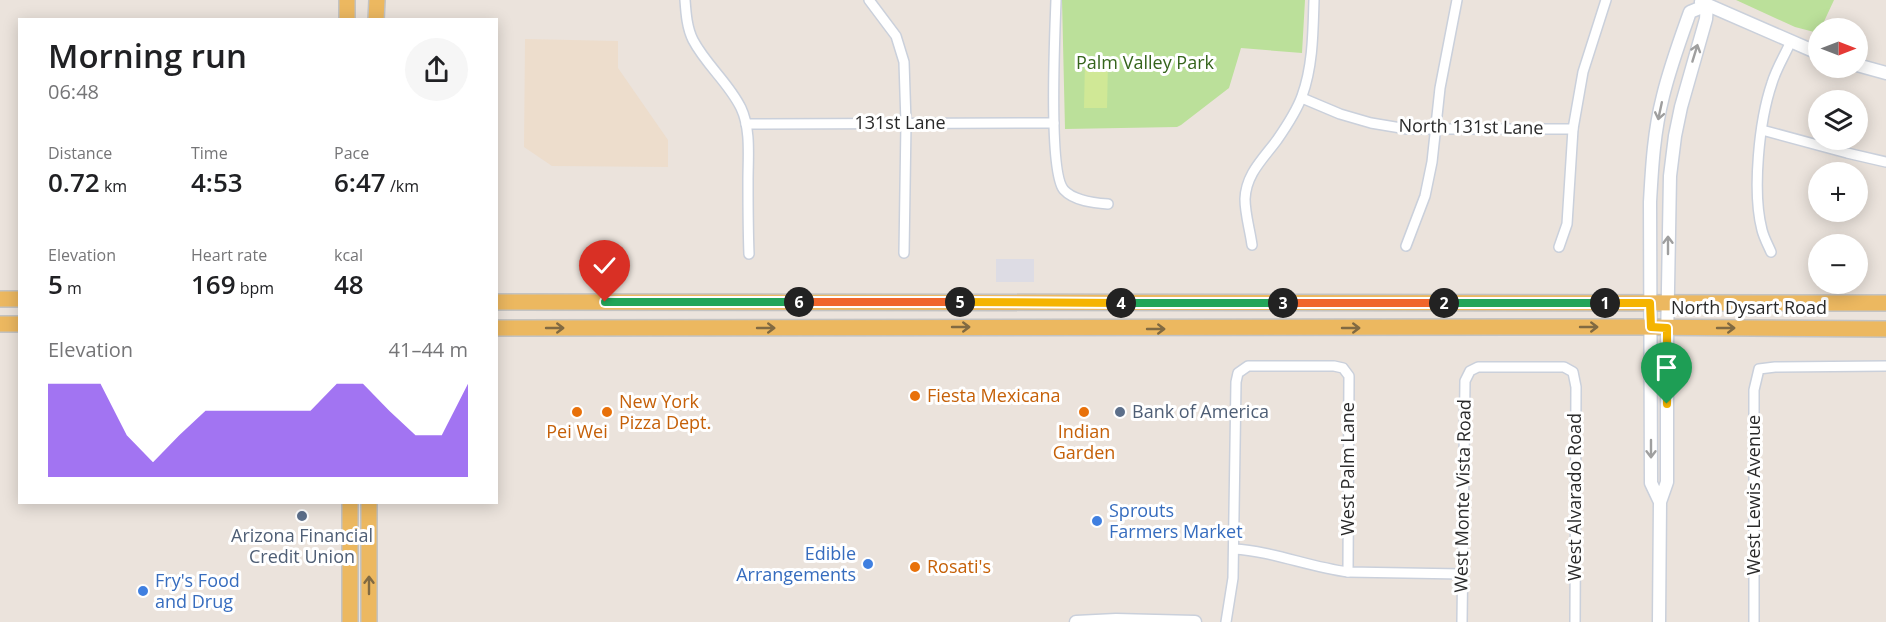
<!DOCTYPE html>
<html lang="en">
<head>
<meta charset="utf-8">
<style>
  body { margin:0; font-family:"Open Sans",sans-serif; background:#f6f6f6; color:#202124; height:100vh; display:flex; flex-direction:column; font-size:22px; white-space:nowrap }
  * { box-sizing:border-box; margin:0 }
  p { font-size:20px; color:#757577 }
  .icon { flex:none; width:33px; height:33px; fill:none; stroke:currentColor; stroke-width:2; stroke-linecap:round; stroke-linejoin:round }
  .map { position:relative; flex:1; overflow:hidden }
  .drawer { position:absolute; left:18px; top:18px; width:480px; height:486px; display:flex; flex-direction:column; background:#fff; border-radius:0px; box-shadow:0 3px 15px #0003 }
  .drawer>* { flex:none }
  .needle { width:39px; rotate:90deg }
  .fabs { position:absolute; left:1808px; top:18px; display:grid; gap:12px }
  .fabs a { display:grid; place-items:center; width:60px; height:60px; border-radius:50%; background:#fff; box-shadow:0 3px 15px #0003; font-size:30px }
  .pin { position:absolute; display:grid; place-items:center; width:51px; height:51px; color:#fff; margin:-62px -26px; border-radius:50% 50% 50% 0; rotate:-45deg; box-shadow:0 0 6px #0007 }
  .pin .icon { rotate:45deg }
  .km { position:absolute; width:30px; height:30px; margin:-15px; border-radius:50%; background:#222; color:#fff; font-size:16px; line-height:30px; text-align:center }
  .round { display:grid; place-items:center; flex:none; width:63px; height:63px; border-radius:32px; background:#f6f6f6 }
  .overview { display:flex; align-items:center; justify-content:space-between; height:102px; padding:0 30px }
  h1 { font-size:33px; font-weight:600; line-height:45px }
  .figures { display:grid; grid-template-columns:repeat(3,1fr); gap:9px; height:102px; padding:6px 30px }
  .figures div { display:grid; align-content:center }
  .figures b { font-size:26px; font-weight:600 }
  .figures small { font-size:16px; font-weight:400 }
  .figures p { font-size:16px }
  .chart { height:168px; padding:12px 30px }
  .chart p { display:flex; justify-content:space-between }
  .chart svg { width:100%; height:108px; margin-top:6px; fill:#7c3aed; opacity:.7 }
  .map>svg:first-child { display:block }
</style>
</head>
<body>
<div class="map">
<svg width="1886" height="622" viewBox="0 0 1886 622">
  <rect width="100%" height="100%" fill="#ebe3dc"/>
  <rect fill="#dddce4" x="996" y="259" width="38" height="23"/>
  <path fill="#edddcc" d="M525,39L618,41V68L668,140V167L552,166L524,147Z"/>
  <g fill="#bbe09a">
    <path d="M1062,0H1305L1302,53L1241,48L1229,88L1181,125L1177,127L1065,129Z"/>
    <path d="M1736,0H1834L1821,28H1818V33L1795,27Z"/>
  </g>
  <path fill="#d0e896" d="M1085,62H1108L1107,108H1084Z"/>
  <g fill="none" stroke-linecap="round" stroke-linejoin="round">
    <g stroke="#cad0db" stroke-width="12">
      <g id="minor">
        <path d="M685,0C686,14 687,28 693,40C706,65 729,83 741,108C751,129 748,157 748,180C748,205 748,229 749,254"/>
        <path d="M869,0L896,36L904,62L906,123L904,253"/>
        <path d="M1056,0C1055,30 1048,173 1064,190C1074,201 1094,203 1108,204"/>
        <path d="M1302,98L1340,114L1371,123L1407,129H1573"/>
        <path d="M746,124L1054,123"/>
        <path d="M1762,130L1847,153L1886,162"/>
        <path d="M1252,245C1250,230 1245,214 1245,199C1246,174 1263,159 1277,140C1286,127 1297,110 1302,96C1313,66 1313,32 1314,0"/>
        <path d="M1406,246L1425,196L1432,162L1440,88L1457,0"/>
        <path d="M1559,247L1567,224L1573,129L1583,72L1606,0"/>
        <path d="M1771,252C1768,245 1764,238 1762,230C1752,192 1759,121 1772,83C1776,69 1785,55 1791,41"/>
        <path d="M1234,549C1272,551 1309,567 1348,572L1462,574"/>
        <path d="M1226,622L1233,578L1236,382L1238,373L1248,366H1334L1343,368L1349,376L1348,572"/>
        <path d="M1462,622L1465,381L1470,371L1478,367H1564L1573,372L1576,387L1575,622"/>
        <path d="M1754,622V390L1759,369L1775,367L1886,366"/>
      </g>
    </g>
    <g stroke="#cad0db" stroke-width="15">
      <g id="tertiary">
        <path d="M1701,2L1818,53"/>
        <path d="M1857,65L1886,73"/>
        <path d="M1076,622L1116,620L1195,622"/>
        <path d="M1659,622L1660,502L1667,482V345L1670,176L1675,136L1681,107L1706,19L1707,5L1690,12C1680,40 1670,67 1663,96C1654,131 1652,166 1650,202L1651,483L1660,502"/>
      </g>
    </g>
    <g stroke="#c3c3c3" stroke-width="18">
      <g id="primary">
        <path d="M347,20V0"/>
        <path d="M376,20L377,0"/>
        <path d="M0,299H20"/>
        <path d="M496,302L1886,303"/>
        <path d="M0,324H20"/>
        <path d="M496,328L1638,327L1886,329"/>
        <path d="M350,622V502"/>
        <path d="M369,622V502"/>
      </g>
    </g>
    <use href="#minor" stroke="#fff" stroke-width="9"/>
    <use href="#tertiary" stroke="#fff" stroke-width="12"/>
    <use href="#primary" stroke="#ecb860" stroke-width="15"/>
  </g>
  <defs><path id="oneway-shaft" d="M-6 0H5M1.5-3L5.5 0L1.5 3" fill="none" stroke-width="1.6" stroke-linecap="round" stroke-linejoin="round" transform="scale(1.5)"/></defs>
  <g stroke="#9f9f9f">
    <use href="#oneway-shaft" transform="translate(1695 53) rotate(-73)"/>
    <use href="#oneway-shaft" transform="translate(1660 111) rotate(102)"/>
    <use href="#oneway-shaft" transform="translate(1668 245) rotate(-90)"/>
    <use href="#oneway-shaft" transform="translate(1651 449) rotate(90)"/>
  </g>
  <g stroke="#816a42">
    <use href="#oneway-shaft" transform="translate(961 327)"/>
    <use href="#oneway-shaft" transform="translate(1589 327)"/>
    <use href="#oneway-shaft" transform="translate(555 328)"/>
    <use href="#oneway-shaft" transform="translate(766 328)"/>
    <use href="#oneway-shaft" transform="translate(1351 328)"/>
    <use href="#oneway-shaft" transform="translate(1726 328)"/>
    <use href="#oneway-shaft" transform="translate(1156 329)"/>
    <use href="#oneway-shaft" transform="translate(369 585) rotate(-90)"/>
  </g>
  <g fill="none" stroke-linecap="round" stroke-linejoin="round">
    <g stroke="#fff" stroke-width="12">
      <path id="split-1" d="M1605,303H1650L1651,327L1667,328V404"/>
    </g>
    <g stroke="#fff" stroke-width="12">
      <path id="split-2" d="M1444,303H1605"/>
    </g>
    <g stroke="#fff" stroke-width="12">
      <path id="split-3" d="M1283,303H1444"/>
    </g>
    <g stroke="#fff" stroke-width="12">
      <path id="split-4" d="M1121,303H1283"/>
    </g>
    <g stroke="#fff" stroke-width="12">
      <path id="split-5" d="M960,302L1121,303"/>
    </g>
    <g stroke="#fff" stroke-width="12">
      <path id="split-6" d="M799,302H960"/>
    </g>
    <g stroke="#fff" stroke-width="12">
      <path id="split-7" d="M605,302H799"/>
    </g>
    <use href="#split-1" stroke="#f5b400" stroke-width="8"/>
    <use href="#split-2" stroke="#22a559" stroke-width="8"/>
    <use href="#split-3" stroke="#f0652b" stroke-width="8"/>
    <use href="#split-4" stroke="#22a559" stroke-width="8"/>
    <use href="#split-5" stroke="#f5b400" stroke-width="8"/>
    <use href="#split-6" stroke="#f0652b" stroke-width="8"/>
    <use href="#split-7" stroke="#22a559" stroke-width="8"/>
  </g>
  <g fill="#e8710a" stroke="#fff" stroke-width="2">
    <circle cx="915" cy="396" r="6"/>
    <circle cx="577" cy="412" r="6"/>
    <circle cx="607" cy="412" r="6"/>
    <circle cx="1084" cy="412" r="6"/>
    <circle cx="915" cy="567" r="6"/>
  </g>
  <g fill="#5c6f8a" stroke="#fff" stroke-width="2">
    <circle cx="1120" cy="412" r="6"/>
    <circle cx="302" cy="516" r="6"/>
  </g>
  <g fill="#3f7fe0" stroke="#fff" stroke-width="2">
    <circle cx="1097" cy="521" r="6"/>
    <circle cx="868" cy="564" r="6"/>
    <circle cx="143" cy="591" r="6"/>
  </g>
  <g text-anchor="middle" stroke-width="6" stroke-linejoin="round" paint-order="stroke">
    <g font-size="18" fill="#35641c" stroke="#fff">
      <text x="1145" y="69">Palm Valley Park</text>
    </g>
    <g font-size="18" fill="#2a2a2a" stroke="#fff">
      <text x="900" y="129">131st Lane</text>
      <text transform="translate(1471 127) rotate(1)" y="6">North 131st Lane</text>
      <text x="1749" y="314">North Dysart Road</text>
      <text transform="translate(1348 469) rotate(-90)" y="6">West Palm Lane</text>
      <text transform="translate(1754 495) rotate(-90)" y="6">West Lewis Avenue</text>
      <text transform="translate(1463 496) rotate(-89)" y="6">West Monte Vista Road</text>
      <text transform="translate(1575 497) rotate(-90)" y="6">West Alvarado Road</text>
    </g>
    <g font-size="18" fill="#c56008" stroke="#fff" text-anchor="start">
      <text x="927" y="402">Fiesta Mexicana</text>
      <text x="619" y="408">New York<tspan x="619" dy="21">Pizza Dept.</tspan></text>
      <text x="577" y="438" text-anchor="middle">Pei Wei</text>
      <text x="1084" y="438" text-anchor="middle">Indian<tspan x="1084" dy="21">Garden</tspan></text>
      <text x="927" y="573">Rosati's</text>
    </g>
    <g font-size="18" fill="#4e5e75" stroke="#fff" text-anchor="start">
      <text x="1132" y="418">Bank of America</text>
      <text x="302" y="542" text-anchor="middle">Arizona Financial<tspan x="302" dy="21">Credit Union</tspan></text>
    </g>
    <g font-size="18" fill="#366cbe" stroke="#fff" text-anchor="start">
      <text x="1109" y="517">Sprouts<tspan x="1109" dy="21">Farmers Market</tspan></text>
      <text x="856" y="560" text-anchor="end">Edible<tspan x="856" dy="21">Arrangements</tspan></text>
      <text x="155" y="587">Fry's Food<tspan x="155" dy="21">and Drug</tspan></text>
    </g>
  </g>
</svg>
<div class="fabs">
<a><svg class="needle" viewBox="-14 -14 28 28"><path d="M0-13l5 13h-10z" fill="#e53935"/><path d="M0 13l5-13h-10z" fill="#757577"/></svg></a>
<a><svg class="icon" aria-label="layers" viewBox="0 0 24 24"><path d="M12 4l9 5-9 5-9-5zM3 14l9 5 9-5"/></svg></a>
<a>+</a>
<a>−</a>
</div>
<div class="pin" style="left:1667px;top:404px;background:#1e9e55"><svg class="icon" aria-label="arrive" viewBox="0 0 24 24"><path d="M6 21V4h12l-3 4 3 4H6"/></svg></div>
<div class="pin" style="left:605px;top:302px;background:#d93025"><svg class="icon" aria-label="check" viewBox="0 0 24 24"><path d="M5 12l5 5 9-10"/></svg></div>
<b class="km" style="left:1605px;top:303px">1</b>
<b class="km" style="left:1444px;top:303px">2</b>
<b class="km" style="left:1283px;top:303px">3</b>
<b class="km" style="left:1121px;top:303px">4</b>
<b class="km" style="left:960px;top:302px">5</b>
<b class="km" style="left:799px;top:302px">6</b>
<section class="drawer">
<div class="overview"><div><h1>Morning run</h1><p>06:48</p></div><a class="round"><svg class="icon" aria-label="share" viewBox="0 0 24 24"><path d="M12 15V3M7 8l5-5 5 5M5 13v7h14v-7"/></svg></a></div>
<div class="figures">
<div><p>Distance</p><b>0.72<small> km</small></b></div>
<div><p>Time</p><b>4:53</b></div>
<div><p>Pace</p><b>6:47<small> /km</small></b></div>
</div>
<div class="figures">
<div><p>Elevation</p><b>5<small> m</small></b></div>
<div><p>Heart rate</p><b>169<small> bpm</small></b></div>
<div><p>kcal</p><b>48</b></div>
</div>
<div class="chart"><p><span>Elevation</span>41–44 m</p>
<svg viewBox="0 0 160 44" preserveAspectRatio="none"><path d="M0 44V6L10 6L20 6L30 27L40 38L50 27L60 17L70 17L80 17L90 17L100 17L110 6L120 6L130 17L140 27L150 27L160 6V44z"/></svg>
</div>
</section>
</div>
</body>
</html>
